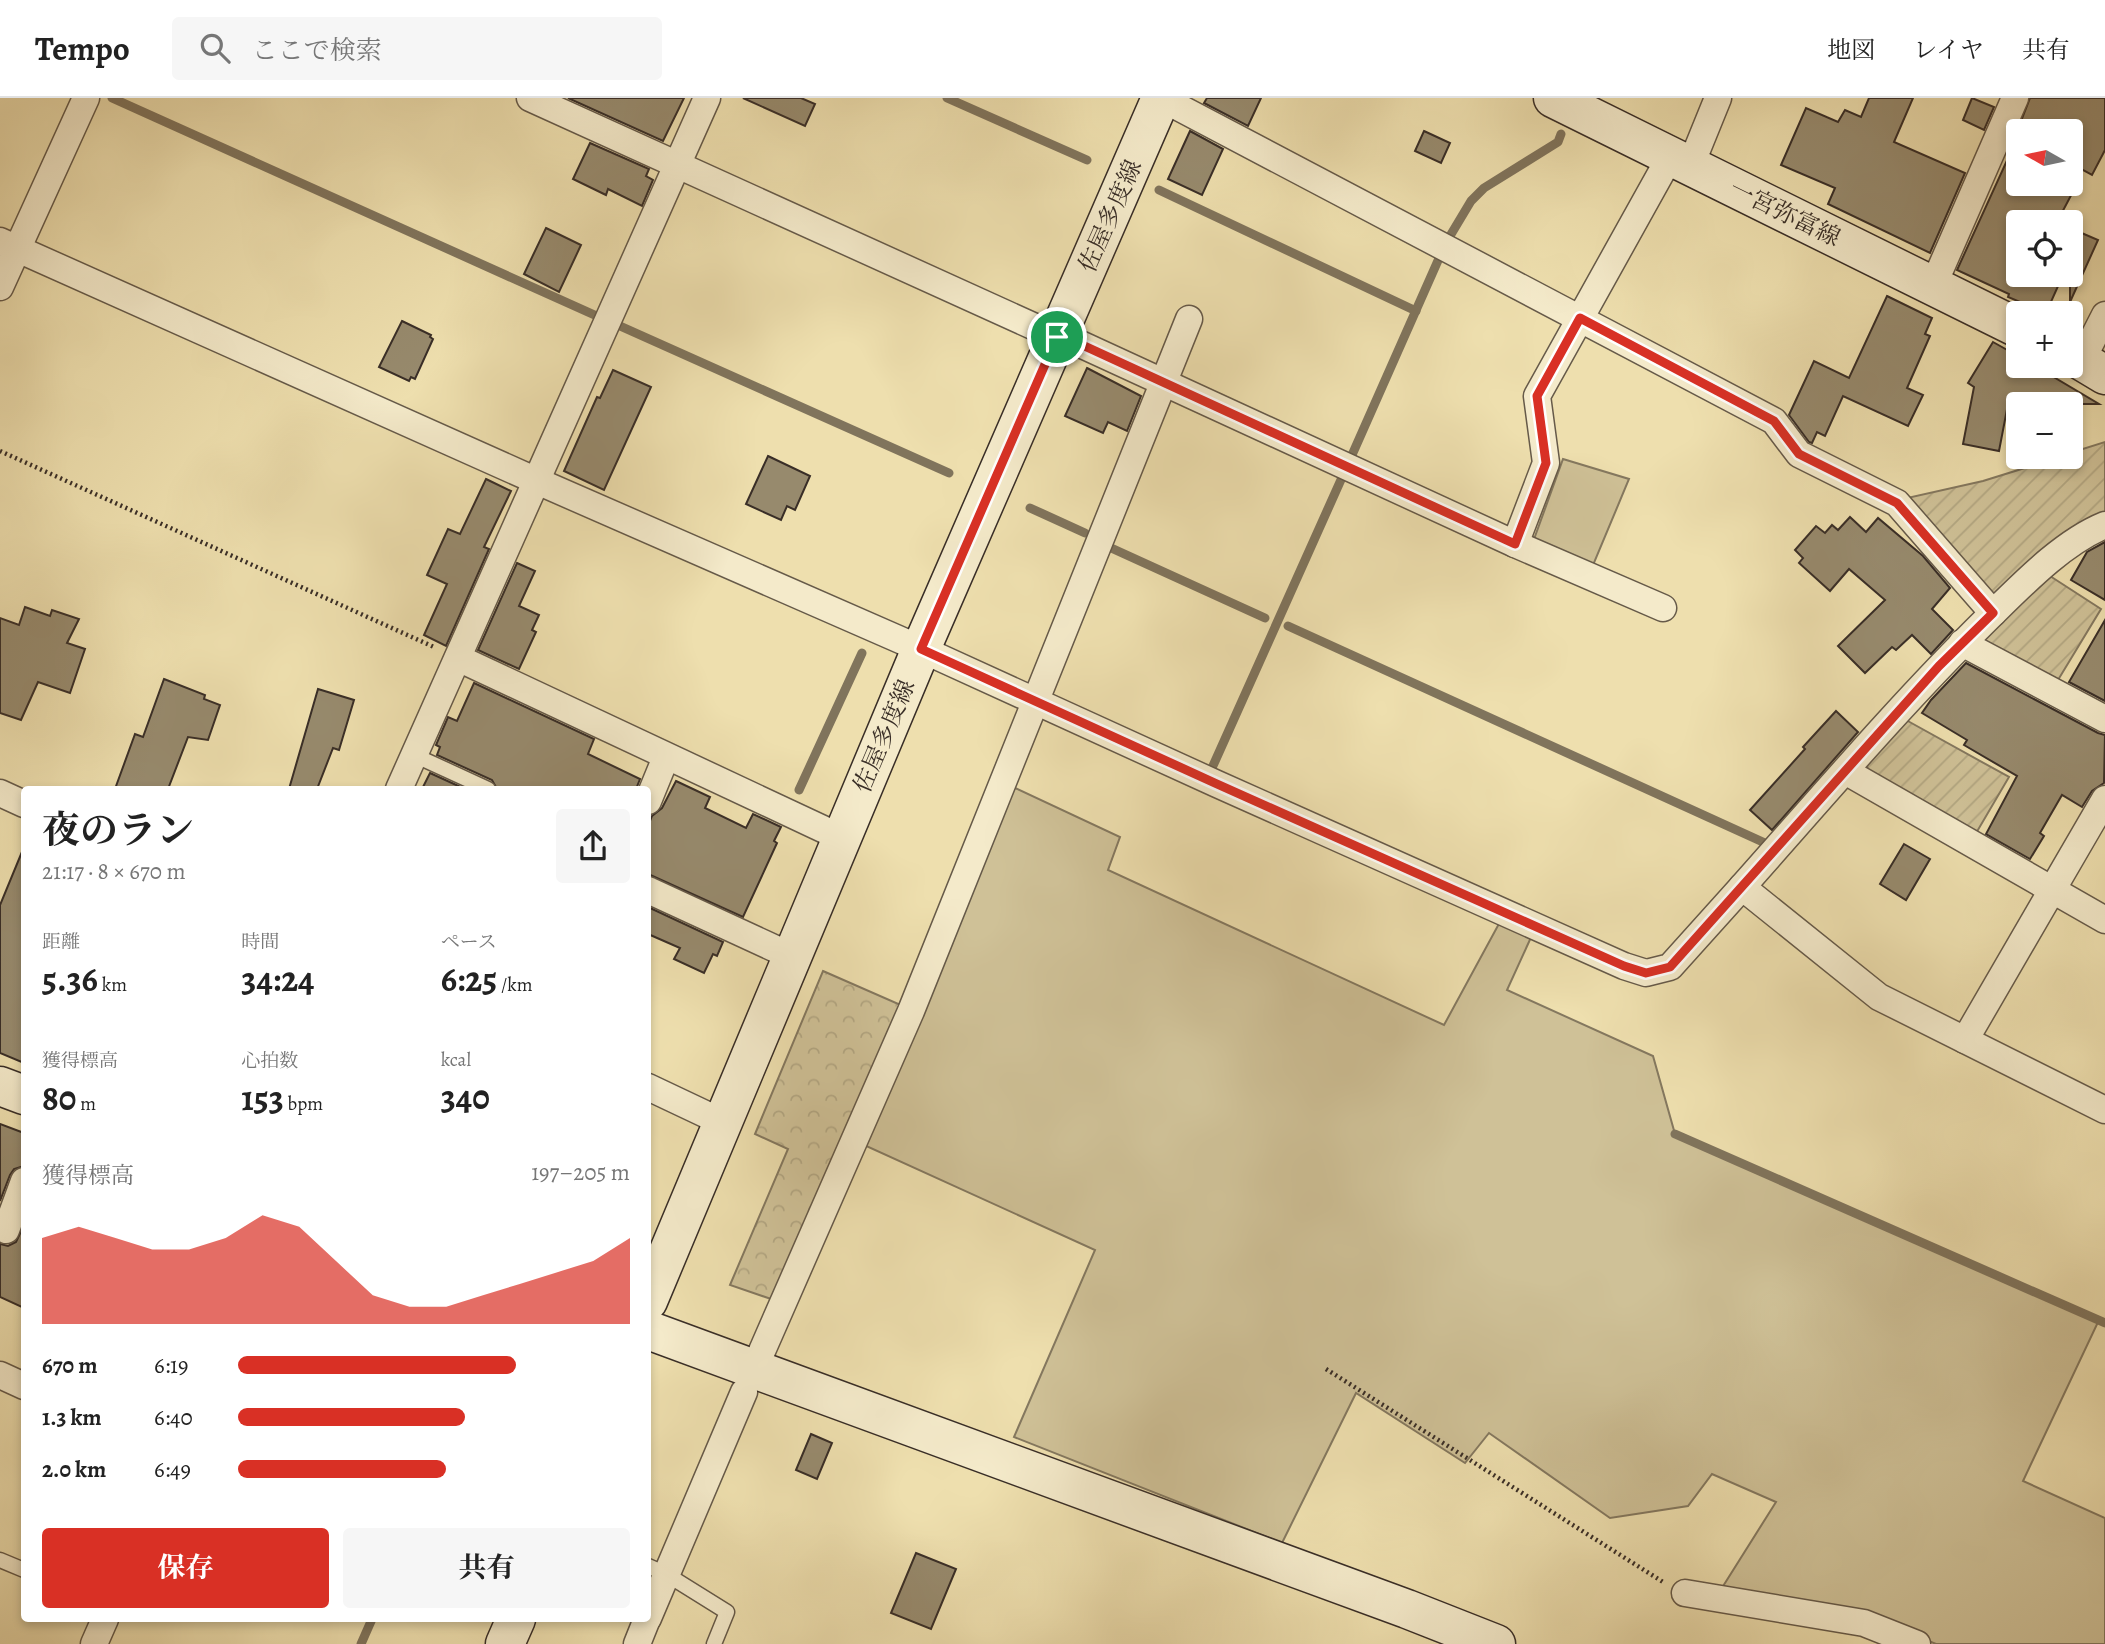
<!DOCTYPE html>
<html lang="ja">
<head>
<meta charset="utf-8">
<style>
  body { margin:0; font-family:Alegreya,"Noto Serif JP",serif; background:#f6f6f6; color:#222; height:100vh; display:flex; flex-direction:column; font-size:26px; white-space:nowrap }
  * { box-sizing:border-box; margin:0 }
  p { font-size:23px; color:#767676 }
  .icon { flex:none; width:38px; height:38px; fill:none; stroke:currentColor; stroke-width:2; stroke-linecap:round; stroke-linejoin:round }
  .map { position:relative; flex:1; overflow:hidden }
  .panel { position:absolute; left:21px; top:688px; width:630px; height:836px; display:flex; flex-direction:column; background:#fff; border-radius:7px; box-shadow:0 4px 10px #0003 }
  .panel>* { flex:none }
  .needle { width:46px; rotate:279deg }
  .tools { position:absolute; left:2006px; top:21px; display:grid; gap:14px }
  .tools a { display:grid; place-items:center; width:77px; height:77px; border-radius:7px; background:#fff; box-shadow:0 4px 10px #0003; font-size:35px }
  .pin { position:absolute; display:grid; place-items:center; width:60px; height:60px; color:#fff; margin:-30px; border:4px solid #fff; border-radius:50%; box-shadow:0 2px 7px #0007 }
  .round { display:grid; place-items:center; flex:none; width:74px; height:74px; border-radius:7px; background:#f6f6f6 }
  .head { display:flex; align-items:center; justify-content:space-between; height:119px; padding:0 21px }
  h1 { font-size:38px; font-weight:700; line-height:52px }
  .stats { display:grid; grid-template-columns:repeat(3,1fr); gap:10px; height:119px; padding:7px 21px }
  .stats div { display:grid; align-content:center }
  .stats b { font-size:35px; font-weight:700 }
  .stats small { font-size:19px; font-weight:400 }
  .stats p { font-size:19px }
  .chart { height:196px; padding:14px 21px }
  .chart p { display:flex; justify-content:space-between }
  .chart svg { width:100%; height:126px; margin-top:7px; fill:#d93025; opacity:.7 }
  .button { display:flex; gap:14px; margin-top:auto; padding:14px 21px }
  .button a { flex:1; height:80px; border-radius:7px; background:#d93025; color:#fff; font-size:28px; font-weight:700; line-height:80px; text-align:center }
  .button a+a { background:#f6f6f6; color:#222 }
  ul { padding:0 21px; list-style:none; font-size:23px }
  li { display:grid; grid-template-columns:112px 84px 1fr; align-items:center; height:52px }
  li i { height:18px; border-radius:9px; background:#d93025 }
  header { display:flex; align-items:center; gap:42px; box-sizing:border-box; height:98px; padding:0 35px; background:#fff; border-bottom:2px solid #e0e0e0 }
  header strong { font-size:33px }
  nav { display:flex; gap:38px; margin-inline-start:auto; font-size:24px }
  .search { width:490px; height:63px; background:#f6f6f6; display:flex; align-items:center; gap:18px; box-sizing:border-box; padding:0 24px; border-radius:7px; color:#767676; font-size:26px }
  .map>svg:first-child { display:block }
</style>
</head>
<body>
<header>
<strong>Tempo</strong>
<div class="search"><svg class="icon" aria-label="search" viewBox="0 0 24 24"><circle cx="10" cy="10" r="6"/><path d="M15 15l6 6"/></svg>ここで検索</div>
<nav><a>地図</a><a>レイヤ</a><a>共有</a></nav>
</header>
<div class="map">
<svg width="2105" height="1546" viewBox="0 0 2105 1546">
  <defs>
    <pattern id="forest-crowns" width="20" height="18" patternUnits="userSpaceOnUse" patternTransform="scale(1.75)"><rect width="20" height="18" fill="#cfc197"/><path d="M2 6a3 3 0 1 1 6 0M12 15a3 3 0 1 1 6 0" fill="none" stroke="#b2a682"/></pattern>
    <pattern id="garden-furrows" width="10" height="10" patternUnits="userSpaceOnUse" patternTransform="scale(1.75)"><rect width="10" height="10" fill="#cfc197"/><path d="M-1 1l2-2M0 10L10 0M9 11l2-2" fill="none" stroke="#b2a682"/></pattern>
  </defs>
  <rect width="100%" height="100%" fill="#eedfae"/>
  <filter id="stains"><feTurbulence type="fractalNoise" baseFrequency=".00286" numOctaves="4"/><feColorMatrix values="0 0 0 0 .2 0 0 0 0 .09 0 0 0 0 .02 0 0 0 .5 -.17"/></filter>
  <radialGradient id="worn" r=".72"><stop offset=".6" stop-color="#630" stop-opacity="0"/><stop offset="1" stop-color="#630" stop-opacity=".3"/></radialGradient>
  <g fill="#cfc197" stroke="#84785f" stroke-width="2">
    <path d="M1563,361L1629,381L1591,472L1533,444Z"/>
    <path d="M1013,689L1120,739L1108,772L1444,927L1501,822L1533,835L1507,892L1653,958L1675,1036L2099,1222L2023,1383L2105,1420V1546H1936L1867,1518L1720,1493L1776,1404L1712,1376L1688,1408L1610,1420L1489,1335L1465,1365L1356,1295L1282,1445L1014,1339L1095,1152L864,1047Z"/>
  </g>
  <path fill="url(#forest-crowns)" stroke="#84785f" stroke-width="2" d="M823,873L903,908L771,1201L730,1187L788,1051L755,1036Z"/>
  <g fill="url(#garden-furrows)" stroke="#84785f" stroke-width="2">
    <path d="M2105,344V417L1995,500L1907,400L1983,383L2060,359H2070V355Z"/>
    <path d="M2050,478L2101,511L2058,582L1982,541Z"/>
    <path d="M1906,622L2009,679L1975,737L1869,678L1866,662Z"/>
  </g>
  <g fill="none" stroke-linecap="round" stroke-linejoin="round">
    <g stroke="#80745c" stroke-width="9">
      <path d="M112,0L599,219"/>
      <path d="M947,0L1087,62"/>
      <path d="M1159,92L1416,213"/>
      <path d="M1450,138L1471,103L1484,90L1558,44L1561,36"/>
      <path d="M620,228L949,375"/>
      <path d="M1352,357L1440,158"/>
      <path d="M1030,410L1085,435"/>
      <path d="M1109,449L1265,520"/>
      <path d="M1288,528L1765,745"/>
      <path d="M1212,670L1344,375"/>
      <path d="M799,692L862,555"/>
      <path d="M1675,1036L2105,1225"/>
      <path d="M361,1546L372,1521"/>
    </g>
  </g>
  <g fill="#978a6d" stroke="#392e27" stroke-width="2">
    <path d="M568,0H684L663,43Z"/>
    <path d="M743,0H801L815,6L805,28Z"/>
    <path d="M1207,0H1261L1248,28L1204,5Z"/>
    <path d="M1869,0H1913L1894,44L1965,75L1930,155L1828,106L1835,90L1781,67L1806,10L1838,24L1845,12L1861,19Z"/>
    <path d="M1972,0L1994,9L1984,32L1963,22Z"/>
    <path d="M2030,0H2105V52L2092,77L2070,65V33H2018V86H2077L2057,124H2018V177H2063L2046,215L2008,199L2009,196L1957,172L2015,45L2013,44Z"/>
    <path d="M1190,33L1223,51L1202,97L1168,81Z"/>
    <path d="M1424,33L1450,45L1441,65L1415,53Z"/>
    <path d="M590,45L649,71L646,78L653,82L642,108L608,91L606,97L573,81Z"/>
    <path d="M546,130L581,147L559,194L524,176Z"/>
    <path d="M2070,130L2098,142L2070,204Z"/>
    <path d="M1887,198L1932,220L1925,236L1930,238L1907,290L1923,297L1908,328L1843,298L1825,338L1817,334L1812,345L1809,344L1789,317L1814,263L1849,280Z"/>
    <path d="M402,223L431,237L430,239L433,241L415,281L411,279L409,283L379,269Z"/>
    <path d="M1993,244L2018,258V268H2035L2099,306H2008L1999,353L1963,346L1974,289L1968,285Z"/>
    <path d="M1087,270L1141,298L1127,333L1108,324L1103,335L1065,318Z"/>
    <path d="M613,272L651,289L604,392L564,373L597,299L600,300Z"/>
    <path d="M768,358L810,378L795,412L787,408L781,422L746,406Z"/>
    <path d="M486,381L511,393L484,449L489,451L446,548L424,537L447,486L427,477L448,431L460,436Z"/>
    <path d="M1850,419L1866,434L1878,420L1923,458L1950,490L1932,511L1953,532L1931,556L1912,537L1896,552L1892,549L1865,575L1838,548L1885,502L1849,471L1830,493L1799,465L1803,460L1795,452L1816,428L1825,435L1832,427L1838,432Z"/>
    <path d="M2105,444V502L2071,482L2087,454Z"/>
    <path d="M517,465L535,473L519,508L539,517L532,532L536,534L519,571L478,552Z"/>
    <path d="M25,509L50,518L52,512L79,521L67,545L85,551L70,595L38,584L21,622L0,615V520L19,527Z"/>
    <path d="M2105,522V603L2069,584Z"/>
    <path d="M1966,565L2098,635L2105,637L2104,685L2092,693L2082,709L2062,697L2040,735L2044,738L2030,761L1986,736L2017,678L1964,647L1967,642L1922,615L1931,602Z"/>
    <path d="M164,581L205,597L204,601L220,607L208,642L188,639L168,691H115L135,636L143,639Z"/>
    <path d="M474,585L594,641L588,656L640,681L636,691H497L492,682L437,657L440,649L436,647L448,619L457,623Z"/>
    <path d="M318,591L354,602L339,652L333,650L317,691H289Z"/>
    <path d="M1836,613L1858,634L1772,732L1750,712L1805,651L1803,649Z"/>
    <path d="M430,675L465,691H422Z"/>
    <path d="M676,683L710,699L705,710L746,730L753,716L781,729L774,743L777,745L743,819L648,776V728L652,718L662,710Z"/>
    <path d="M1904,746L1930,761L1906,802L1880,786Z"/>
    <path d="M24,749V965L0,955V807Z"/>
    <path d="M648,809L723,844L717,858L713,856L704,875L674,861L680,850L648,836Z"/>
    <path d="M0,1026L24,1035V1068L14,1071L10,1077L0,1103Z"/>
    <path d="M24,1127V1210L0,1199V1146L8,1148L16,1144Z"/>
    <path d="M811,1336L832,1345L817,1381L796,1372Z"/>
    <path d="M916,1455L956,1471L931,1531L891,1515Z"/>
  </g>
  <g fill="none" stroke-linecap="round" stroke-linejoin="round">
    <g stroke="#665a49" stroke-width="17">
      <g id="lane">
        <path d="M414,657L488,691"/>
        <path d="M0,1462L24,1472"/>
        <path d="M648,1468L666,1476L727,1514L714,1546"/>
      </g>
    </g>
    <g stroke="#665a49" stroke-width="29">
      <g id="street">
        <path d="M530,0L1057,239L1078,245L1515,446L1663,510"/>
        <path d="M1161,0L1774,323L1799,356L1897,405L1993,515"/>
        <path d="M1690,69L1718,0"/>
        <path d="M0,143L537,383L921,551L1217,686L1624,868L1646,875L1670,869L1742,789L1879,899L2105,1012"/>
        <path d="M1933,188L2015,0"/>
        <path d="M0,189L86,0"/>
        <path d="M2082,262L2105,217"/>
        <path d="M1515,446L1546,365L1537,298L1670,59"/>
        <path d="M1962,545L2105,621"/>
        <path d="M458,560L842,740"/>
        <path d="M1845,673L2105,822"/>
        <path d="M399,691L707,0"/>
        <path d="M0,695L24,706"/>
        <path d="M648,703L666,659"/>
        <path d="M1742,789C1822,699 1900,607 1986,522C2020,489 2061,445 2105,427"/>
        <path d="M648,792L791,858"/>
        <path d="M1965,942L2105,701"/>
        <path d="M648,989L722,1024"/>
        <path d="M6,1132L24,1083"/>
        <path d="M762,1253L911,913L1189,221"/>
        <path d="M0,1277L24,1288"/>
        <path d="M1685,1495L1864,1525L1917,1546"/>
        <path d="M648,1520L744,1294"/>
        <path d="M94,1546L105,1521"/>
        <path d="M637,1546L647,1521"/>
      </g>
    </g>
    <g stroke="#392e27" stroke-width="41">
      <g id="secondary">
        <path d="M1553,0L2018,230"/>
        <path d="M2070,256L2105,277"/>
        <path d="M0,988L24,997"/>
        <path d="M648,1203L921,551L1161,0"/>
        <path d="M648,1232L1407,1511L1496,1546"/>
        <path d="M505,1546L516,1521"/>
      </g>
    </g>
    <g stroke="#392e27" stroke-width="4.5" stroke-dasharray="2 3.5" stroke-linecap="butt">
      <path d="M0,353L434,549"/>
      <path d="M1326,1271L1663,1484"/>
    </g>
    <use href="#lane" stroke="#f4eaca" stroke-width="14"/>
    <use href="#street" stroke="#f4eaca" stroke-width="26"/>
    <use href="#secondary" stroke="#f4eaca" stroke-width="38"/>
  </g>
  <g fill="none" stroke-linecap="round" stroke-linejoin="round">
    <g stroke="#fff" stroke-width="14">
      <path id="route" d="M1580,220L1774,323L1799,356L1897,405L1993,515L1939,568L1670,869L1646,875L1624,868L1217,686L921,551L1057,239L1078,245L1515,446L1546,365L1537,298Z"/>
    </g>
    <use href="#route" stroke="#d93025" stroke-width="9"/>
  </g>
  <g text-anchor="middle" stroke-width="5" stroke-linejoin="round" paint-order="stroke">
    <g font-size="24" fill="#392e27" stroke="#f4eaca">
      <text transform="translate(1785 115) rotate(26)" y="8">一宮弥富線</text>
      <text transform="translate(1110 118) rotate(-66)" y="8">佐屋多度線</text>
      <text transform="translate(884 638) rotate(-67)" y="8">佐屋多度線</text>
    </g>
  </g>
  <rect width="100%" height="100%" filter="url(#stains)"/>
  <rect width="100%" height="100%" fill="url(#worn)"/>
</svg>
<div class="tools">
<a><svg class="needle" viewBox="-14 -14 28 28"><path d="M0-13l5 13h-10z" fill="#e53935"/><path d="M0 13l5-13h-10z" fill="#767676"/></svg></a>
<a><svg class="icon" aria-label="locate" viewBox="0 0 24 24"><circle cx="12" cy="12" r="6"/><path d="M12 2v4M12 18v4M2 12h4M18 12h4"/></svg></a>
<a>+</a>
<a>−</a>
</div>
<div class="pin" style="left:1057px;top:239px;background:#1e9e55"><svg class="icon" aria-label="arrive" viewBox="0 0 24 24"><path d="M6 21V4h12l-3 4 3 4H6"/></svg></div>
<section class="panel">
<div class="head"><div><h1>夜のラン</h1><p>21:17 · 8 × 670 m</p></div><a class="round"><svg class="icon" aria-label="share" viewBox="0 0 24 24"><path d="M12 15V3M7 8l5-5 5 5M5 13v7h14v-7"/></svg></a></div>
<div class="stats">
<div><p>距離</p><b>5.36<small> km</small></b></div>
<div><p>時間</p><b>34:24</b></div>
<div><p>ペース</p><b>6:25<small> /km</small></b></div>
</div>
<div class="stats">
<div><p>獲得標高</p><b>80<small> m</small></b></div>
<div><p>心拍数</p><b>153<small> bpm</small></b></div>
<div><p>kcal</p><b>340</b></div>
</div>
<div class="chart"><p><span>獲得標高</span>197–205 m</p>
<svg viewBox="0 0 160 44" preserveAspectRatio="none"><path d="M0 44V14L10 10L20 14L30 18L40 18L50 14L60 6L70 10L80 22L90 34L100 38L110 38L120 34L130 30L140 26L150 22L160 14V44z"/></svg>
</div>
<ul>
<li><b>670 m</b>6:19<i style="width:71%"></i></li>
<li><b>1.3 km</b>6:40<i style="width:58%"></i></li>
<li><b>2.0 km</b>6:49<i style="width:53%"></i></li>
</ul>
<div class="button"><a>保存</a><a>共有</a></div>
</section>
</div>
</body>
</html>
